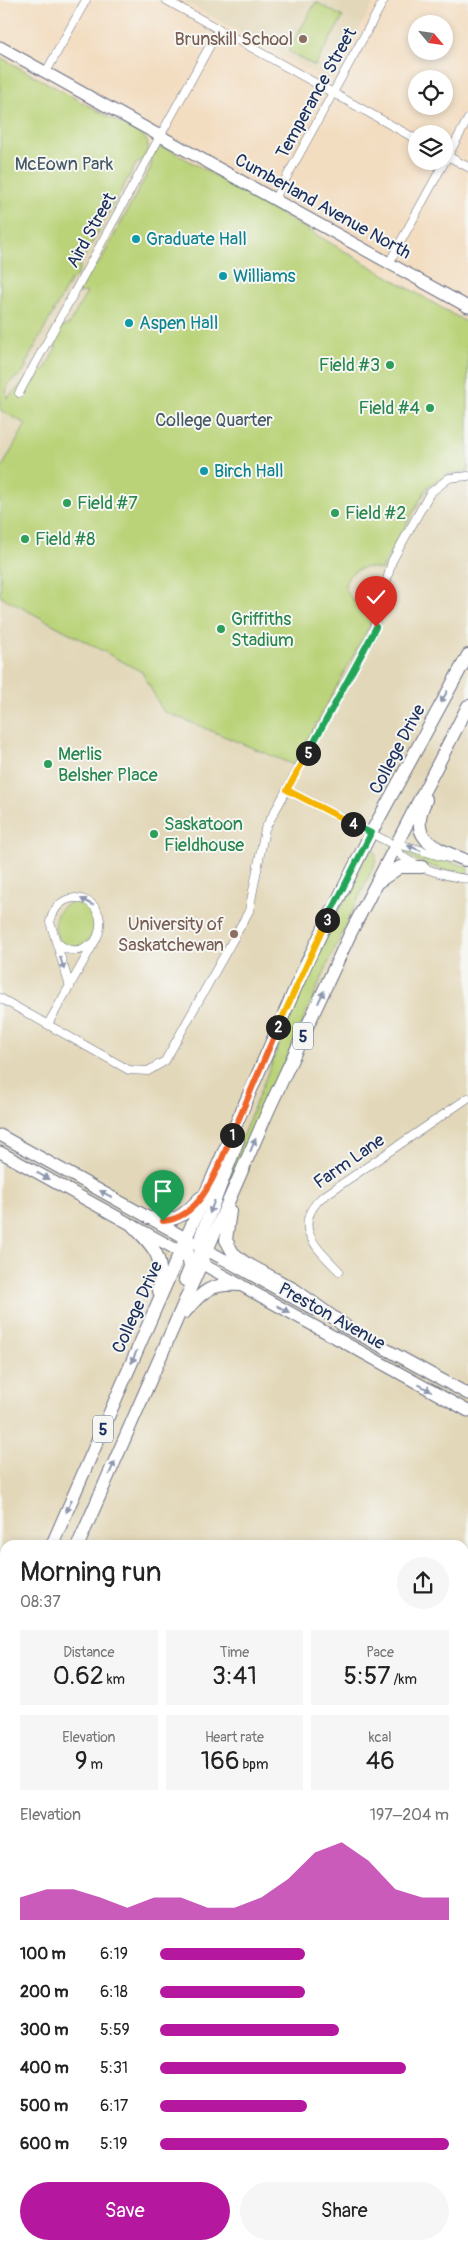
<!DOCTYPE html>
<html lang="en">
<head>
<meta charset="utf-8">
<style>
  body { margin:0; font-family:Pangolin,sans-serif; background:#f6f6f6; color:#222; height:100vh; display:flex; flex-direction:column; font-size:19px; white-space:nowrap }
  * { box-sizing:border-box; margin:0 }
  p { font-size:16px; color:#767676 }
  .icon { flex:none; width:28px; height:28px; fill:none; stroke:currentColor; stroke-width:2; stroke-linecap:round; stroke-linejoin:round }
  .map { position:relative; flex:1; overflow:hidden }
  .details { position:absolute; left:0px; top:1540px; width:469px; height:710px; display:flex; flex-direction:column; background:#fff; border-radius:15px 15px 0 0; box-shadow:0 2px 8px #0003 }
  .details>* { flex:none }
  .needle { width:32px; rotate:119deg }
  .fabs { position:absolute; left:408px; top:15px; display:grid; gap:10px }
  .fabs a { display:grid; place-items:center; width:45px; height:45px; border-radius:50%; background:#fff; box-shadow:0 2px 8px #0003; font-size:25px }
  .pin { position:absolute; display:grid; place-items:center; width:42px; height:42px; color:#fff; margin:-51px -21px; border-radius:50% 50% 50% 0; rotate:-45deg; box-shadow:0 0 5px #0007 }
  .pin .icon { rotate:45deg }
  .km { position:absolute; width:25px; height:25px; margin:-12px; border-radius:50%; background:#222; color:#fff; font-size:14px; line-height:25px; text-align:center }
  .round { display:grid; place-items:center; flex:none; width:52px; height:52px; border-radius:26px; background:#f6f6f6 }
  .summary { display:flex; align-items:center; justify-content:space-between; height:85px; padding:0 20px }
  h1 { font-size:28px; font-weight:600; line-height:38px }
  .figures { display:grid; grid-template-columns:repeat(3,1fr); gap:8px; height:85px; padding:5px 20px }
  .figures div { display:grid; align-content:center; border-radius:0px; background:#f6f6f6; text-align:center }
  .figures b { font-size:25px; font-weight:600 }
  .figures small { font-size:14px; font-weight:400 }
  .figures p { font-size:14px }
  .chart { height:140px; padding:10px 20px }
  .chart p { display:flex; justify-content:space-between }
  .chart svg { width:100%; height:90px; margin-top:5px; fill:#b5179e; opacity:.7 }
  .primary-button { display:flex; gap:10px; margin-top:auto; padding:10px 20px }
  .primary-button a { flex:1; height:58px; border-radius:30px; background:#b5179e; color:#fff; font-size:20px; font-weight:600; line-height:58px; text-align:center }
  .primary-button a+a { background:#f6f6f6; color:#222 }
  ul { padding:0 20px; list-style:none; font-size:16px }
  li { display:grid; grid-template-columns:80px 60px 1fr; align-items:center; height:38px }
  li i { height:12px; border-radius:6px; background:#b5179e }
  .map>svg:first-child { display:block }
</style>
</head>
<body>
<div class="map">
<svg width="468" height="2250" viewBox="0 0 468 2250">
  <rect width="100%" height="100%" fill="#f6f6f2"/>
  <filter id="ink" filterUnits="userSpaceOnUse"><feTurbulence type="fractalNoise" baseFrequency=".02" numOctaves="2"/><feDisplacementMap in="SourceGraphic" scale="10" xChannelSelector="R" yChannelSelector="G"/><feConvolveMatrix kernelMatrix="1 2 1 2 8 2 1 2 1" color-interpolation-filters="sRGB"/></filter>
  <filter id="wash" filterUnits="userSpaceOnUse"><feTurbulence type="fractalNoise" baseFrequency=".0096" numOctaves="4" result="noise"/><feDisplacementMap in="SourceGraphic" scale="20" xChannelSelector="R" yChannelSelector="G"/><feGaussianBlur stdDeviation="1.12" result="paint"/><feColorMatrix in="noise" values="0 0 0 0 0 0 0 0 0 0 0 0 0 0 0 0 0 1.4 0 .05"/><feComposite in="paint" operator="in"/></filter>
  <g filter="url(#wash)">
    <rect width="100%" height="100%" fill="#f3ddc1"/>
    <g fill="#e2d7b8">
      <path d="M182,0H375L332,78L327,80Z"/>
      <path d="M0,61L468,323V2250H104L87,2245H464V1545H5V2222L0,2220Z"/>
    </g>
    <g fill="#bad378" stroke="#6a816b">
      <path d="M316,2L343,17L315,66L288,51Z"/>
      <path d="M0,57L142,135C153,143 147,158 136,164L80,264C80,272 77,277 70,281L26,363C27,380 2,375 7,398L34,373L44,371L57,346L48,348L59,328L69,325L87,292L78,293L90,271L100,262L151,167L152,157L160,147L169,149L468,323V472L448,474L428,486L381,570C356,560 332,583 355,601C360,605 368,607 374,609L370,625L294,765L163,711L142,672L0,596V471L26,424L0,410Z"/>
      <path d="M404,849L468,867V875C447,871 422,866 404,853Z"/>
      <path d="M374,850L376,854L375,863L330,959L218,1214L205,1230L292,1012L321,947L365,857Z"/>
      <path d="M77,902C128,914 68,976 56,932C52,917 60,903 77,902Z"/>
    </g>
  </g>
  <g filter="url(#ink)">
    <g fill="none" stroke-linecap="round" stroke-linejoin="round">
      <g stroke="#676c81" stroke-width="9">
        <g id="minor">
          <path d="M166,0L416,139"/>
          <path d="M46,72L86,0"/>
          <path d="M444,154L468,167"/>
          <path d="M274,200L384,0"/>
          <path d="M389,263L468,119"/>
          <path d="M19,393L219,29"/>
          <path d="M287,790L394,845C405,843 434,856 449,858"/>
          <path d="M394,845C400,865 449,877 468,879"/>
          <path d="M56,941C67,953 79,953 92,944"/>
          <path d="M0,998L129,1070L148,1071L165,1061L249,911L265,829L372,635L392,561L430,493L449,478L468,476"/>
          <path d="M48,1024L94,943C119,902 61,877 50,922L70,987"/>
          <path d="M339,1271C317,1248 291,1227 321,1198L468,1098"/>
        </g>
      </g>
      <g stroke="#676c81" stroke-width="13">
        <g id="secondary">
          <path d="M0,47L468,307"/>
          <path d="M0,1135L315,1310"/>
          <path d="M0,1152L468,1411"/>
          <path d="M340,1324L468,1394"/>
        </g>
      </g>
      <g stroke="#676c81" stroke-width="14">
        <g id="primary">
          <path d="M426,800C406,840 436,848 465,860"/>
          <path d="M378,882L400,867H422"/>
          <path d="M230,1211L226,1240L233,1253L244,1262L295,1290L348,1328"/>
          <path d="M149,1218C176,1223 182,1217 200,1198"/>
          <path d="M133,1226C155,1248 165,1258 158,1290"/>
          <path d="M200,1258L201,1236L238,1140"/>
          <path d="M185,1280L190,1268L186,1239"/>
          <path d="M185,1312C203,1290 212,1283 240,1285"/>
          <path d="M52,1545L305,966L371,833L468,655"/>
          <path d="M78,1545L268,1111L350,934L468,706"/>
          <path d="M0,1665L5,1654"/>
          <path d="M0,1724L5,1713"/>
        </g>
      </g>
      <g stroke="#676c81" stroke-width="16">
        <g id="motorway">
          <path d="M0,2228L5,2230"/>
          <path d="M59,2245L76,2250"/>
        </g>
      </g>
      <use href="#minor" stroke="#fff" stroke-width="8"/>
      <use href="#secondary" stroke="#fff" stroke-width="11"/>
      <use href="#primary" stroke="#fff" stroke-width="12"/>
      <use href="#motorway" stroke="#fff" stroke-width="14"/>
    </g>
    <defs><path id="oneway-solid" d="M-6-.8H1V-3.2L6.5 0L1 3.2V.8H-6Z" transform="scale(1.25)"/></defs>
    <g fill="#8d97ae">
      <use href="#oneway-solid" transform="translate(444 697) rotate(119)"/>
      <use href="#oneway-solid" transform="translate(414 848) rotate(-158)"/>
      <use href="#oneway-solid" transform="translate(87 902) rotate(-153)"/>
      <use href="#oneway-solid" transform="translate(62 963) rotate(72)"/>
      <use href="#oneway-solid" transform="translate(321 997) rotate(-65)"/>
      <use href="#oneway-solid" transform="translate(253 1145) rotate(-67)"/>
      <use href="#oneway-solid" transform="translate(43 1176) rotate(29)"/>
      <use href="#oneway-solid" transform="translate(106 1194) rotate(-151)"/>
      <use href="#oneway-solid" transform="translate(212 1207) rotate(111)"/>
      <use href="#oneway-solid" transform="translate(283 1309) rotate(29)"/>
      <use href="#oneway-solid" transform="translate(134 1357) rotate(113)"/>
      <use href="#oneway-solid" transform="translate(425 1388) rotate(29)"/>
      <use href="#oneway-solid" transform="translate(112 1468) rotate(-66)"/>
      <use href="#oneway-solid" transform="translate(69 1506) rotate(113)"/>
    </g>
  </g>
  <g fill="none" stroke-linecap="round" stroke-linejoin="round" filter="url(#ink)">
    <g stroke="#fff" stroke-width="10">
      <path id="split-1" d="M163,1221C203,1218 218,1166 232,1135"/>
    </g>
    <g stroke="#fff" stroke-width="10">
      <path id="split-2" d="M232,1135L278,1027"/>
    </g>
    <g stroke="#fff" stroke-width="10">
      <path id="split-3" d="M278,1027L327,920"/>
    </g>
    <g stroke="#fff" stroke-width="10">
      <path id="split-4" d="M327,920L371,833L353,824"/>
    </g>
    <g stroke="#fff" stroke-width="10">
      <path id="split-5" d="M308,753L287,790L353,824"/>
    </g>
    <g stroke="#fff" stroke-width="10">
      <path id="split-6" d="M308,753L364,650"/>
    </g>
    <g stroke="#fff" stroke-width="10">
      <path id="split-7" d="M364,650L376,627"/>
    </g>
    <use href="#split-1" stroke="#f0652b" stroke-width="6"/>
    <use href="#split-2" stroke="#f0652b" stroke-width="6"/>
    <use href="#split-3" stroke="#f5b400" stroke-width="6"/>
    <use href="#split-4" stroke="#22a559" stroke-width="6"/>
    <use href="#split-5" stroke="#f5b400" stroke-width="6"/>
    <use href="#split-6" stroke="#22a559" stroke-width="6"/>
    <use href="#split-7" stroke="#22a559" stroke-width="6"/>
  </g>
  <g fill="#8d6e63" stroke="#f6f6f2" stroke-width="2">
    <circle cx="303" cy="39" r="5"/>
    <circle cx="234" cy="934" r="5"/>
  </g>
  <g fill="#0f9aa8" stroke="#f6f6f2" stroke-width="2">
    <circle cx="136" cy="239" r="5"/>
    <circle cx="223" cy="276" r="5"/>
    <circle cx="129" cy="323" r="5"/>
    <circle cx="204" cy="471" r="5"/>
  </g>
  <g fill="#2e9e5b" stroke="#f6f6f2" stroke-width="2">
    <circle cx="390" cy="365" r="5"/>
    <circle cx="430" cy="408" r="5"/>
    <circle cx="67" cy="503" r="5"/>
    <circle cx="335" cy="513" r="5"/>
    <circle cx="25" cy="539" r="5"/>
    <circle cx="221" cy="629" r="5"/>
    <circle cx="48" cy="764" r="5"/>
    <circle cx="154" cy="834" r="5"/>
  </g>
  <g text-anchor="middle" stroke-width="4" stroke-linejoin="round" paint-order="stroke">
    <g fill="#f6f6f2" stroke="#5d6b8a" stroke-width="1">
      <rect x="293" y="1022.5" width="20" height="27" rx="4"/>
      <rect x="93" y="1415.5" width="20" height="27" rx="4"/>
    </g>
    <g font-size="16" font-weight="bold" fill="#1b2f5e">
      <text x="303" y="1042">5</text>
      <text x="103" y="1435">5</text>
    </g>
    <g font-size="18" fill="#785e54" stroke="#f6f6f2" text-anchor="end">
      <text x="293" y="45">Brunskill School</text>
      <text x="224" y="930">University of<tspan x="224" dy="21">Saskatchewan</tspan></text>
    </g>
    <g font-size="18" fill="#1b2f5e" stroke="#f6f6f2">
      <text transform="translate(316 93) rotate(-61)" y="6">Temperance Street</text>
      <text transform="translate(323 206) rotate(29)" y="6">Cumberland Avenue North</text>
      <text transform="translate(91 230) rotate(-61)" y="6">Aird Street</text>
      <text transform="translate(397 749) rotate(-62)" y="6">College Drive</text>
      <text transform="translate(349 1161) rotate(-35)" y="6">Farm Lane</text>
      <text transform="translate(137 1307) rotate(-66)" y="6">College Drive</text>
      <text transform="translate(332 1316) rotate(29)" y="6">Preston Avenue</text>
    </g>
    <g font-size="18" fill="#435864" stroke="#f6f6f2">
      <text x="64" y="170">McEown Park</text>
      <text x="214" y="426">College Quarter</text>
    </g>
    <g font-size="18" fill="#0d838f" stroke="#f6f6f2" text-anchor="start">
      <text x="146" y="245">Graduate Hall</text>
      <text x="233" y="282">Williams</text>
      <text x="139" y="329">Aspen Hall</text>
      <text x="214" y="477">Birch Hall</text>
    </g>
    <g font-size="18" fill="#27864d" stroke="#f6f6f2" text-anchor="start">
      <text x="380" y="371" text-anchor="end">Field #3</text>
      <text x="420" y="414" text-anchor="end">Field #4</text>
      <text x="77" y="509">Field #7</text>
      <text x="345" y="519">Field #2</text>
      <text x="35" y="545">Field #8</text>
      <text x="231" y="625">Griffiths<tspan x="231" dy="21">Stadium</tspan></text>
      <text x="58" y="760">Merlis<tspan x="58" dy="21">Belsher Place</tspan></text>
      <text x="164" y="830">Saskatoon<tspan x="164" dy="21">Fieldhouse</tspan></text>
    </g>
  </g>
</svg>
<div class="fabs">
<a><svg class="needle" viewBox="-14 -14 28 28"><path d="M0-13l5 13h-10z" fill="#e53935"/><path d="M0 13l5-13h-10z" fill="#767676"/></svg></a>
<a><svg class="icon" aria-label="locate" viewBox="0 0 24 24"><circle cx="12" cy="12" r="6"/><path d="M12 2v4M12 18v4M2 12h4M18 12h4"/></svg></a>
<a><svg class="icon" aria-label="layers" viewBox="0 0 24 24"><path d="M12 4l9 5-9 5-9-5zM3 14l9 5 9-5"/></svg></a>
</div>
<div class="pin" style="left:163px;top:1221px;background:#1e9e55"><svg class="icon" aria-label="arrive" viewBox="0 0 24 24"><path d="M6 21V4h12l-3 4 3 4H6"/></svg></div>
<div class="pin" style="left:376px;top:627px;background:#d93025"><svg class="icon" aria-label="check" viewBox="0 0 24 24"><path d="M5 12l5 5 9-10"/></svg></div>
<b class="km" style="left:232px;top:1135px">1</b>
<b class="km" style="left:278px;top:1027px">2</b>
<b class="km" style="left:327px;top:920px">3</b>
<b class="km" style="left:353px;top:824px">4</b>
<b class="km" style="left:308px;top:753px">5</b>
<section class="details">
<div class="summary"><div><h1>Morning run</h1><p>08:37</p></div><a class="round"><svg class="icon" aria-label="share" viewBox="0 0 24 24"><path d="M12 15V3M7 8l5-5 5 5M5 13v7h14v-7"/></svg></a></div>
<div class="figures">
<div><p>Distance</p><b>0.62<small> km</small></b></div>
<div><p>Time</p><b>3:41</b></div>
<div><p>Pace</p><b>5:57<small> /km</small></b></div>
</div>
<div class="figures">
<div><p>Elevation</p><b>9<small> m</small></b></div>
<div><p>Heart rate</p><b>166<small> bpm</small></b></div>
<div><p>kcal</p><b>46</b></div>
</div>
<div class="chart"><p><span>Elevation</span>197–204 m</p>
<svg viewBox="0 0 160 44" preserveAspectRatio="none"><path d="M0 44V33L10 29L20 29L30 33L40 38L50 33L60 33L70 38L80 38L90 33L100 24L110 11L120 6L130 15L140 29L150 33L160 33V44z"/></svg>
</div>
<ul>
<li><b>100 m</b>6:19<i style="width:50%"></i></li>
<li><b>200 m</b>6:18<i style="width:50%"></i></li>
<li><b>300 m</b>5:59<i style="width:62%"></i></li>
<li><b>400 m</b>5:31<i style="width:85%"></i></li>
<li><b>500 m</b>6:17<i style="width:51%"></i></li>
<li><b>600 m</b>5:19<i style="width:100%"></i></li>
</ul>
<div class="primary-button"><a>Save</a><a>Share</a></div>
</section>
</div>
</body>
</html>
